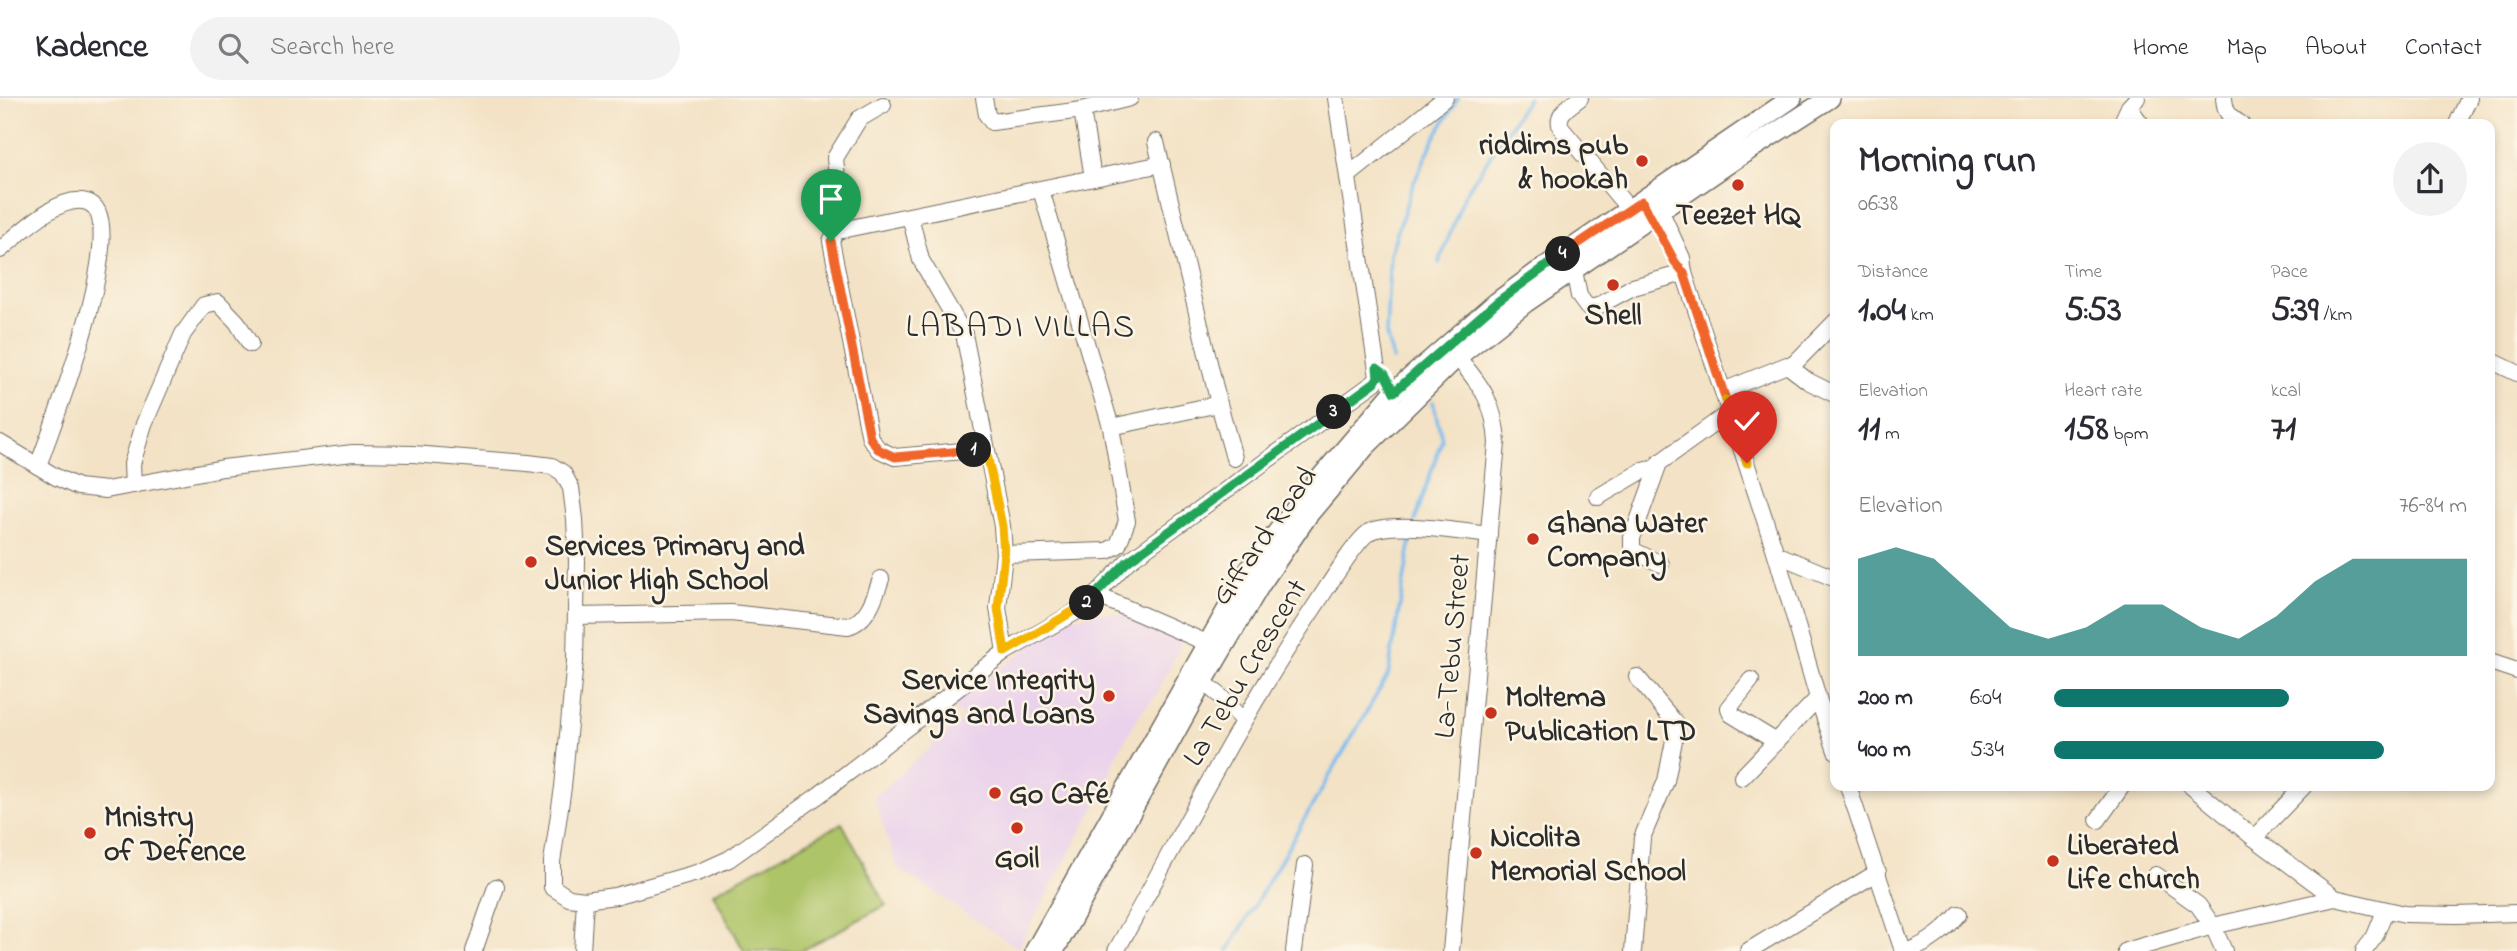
<!DOCTYPE html>
<html lang="en">
<head>
<meta charset="utf-8">
<style>
  body { margin:0; font-family:"Indie Flower",sans-serif; background:#f2f2f3; color:#2b2b33; height:100vh; display:flex; flex-direction:column; font-size:26px; white-space:nowrap }
  * { box-sizing:border-box; margin:0 }
  p { font-size:23px; color:#7c7c81 }
  .icon { flex:none; width:38px; height:38px; fill:none; stroke:currentColor; stroke-width:2; stroke-linecap:round; stroke-linejoin:round }
  .map { position:relative; flex:1; overflow:hidden }
  .side { position:absolute; left:1830px; top:21px; width:665px; height:672px; display:flex; flex-direction:column; background:#fff; border-radius:14px; box-shadow:0 4px 10px #0003 }
  .side>* { flex:none }
  .pin { position:absolute; display:grid; place-items:center; width:60px; height:60px; color:#fff; margin:-72px -30px; border-radius:50% 50% 50% 0; rotate:-45deg; box-shadow:0 0 7px #0007 }
  .pin .icon { rotate:45deg }
  .km { position:absolute; width:35px; height:35px; margin:-18px; border-radius:50%; background:#222; color:#fff; font-size:19px; line-height:35px; text-align:center }
  .round { display:grid; place-items:center; flex:none; width:74px; height:74px; border-radius:37px; background:#f2f2f3 }
  .overview { display:flex; align-items:center; justify-content:space-between; height:119px; padding:0 28px }
  h1 { font-size:38px; font-weight:800; line-height:52px }
  .figures { display:grid; grid-template-columns:repeat(3,1fr); gap:10px; height:119px; padding:7px 28px }
  .figures div { display:grid; align-content:center }
  .figures b { font-size:35px; font-weight:800 }
  .figures small { font-size:19px; font-weight:400 }
  .figures p { font-size:19px }
  .chart { height:196px; padding:14px 28px }
  .chart p { display:flex; justify-content:space-between }
  .chart svg { width:100%; height:126px; margin-top:7px; fill:#0f766e; opacity:.7 }
  ul { padding:0 28px; list-style:none; font-size:23px }
  li { display:grid; grid-template-columns:112px 84px 1fr; align-items:center; height:52px }
  li i { height:18px; border-radius:9px; background:#0f766e }
  header { display:flex; align-items:center; gap:42px; box-sizing:border-box; height:98px; padding:0 35px; background:#fff; border-bottom:2px solid #e1e1e2 }
  header strong { font-size:33px }
  nav { display:flex; gap:38px; margin-inline-start:auto; font-size:24px }
  .search { width:490px; height:63px; background:#f2f2f3; display:flex; align-items:center; gap:18px; box-sizing:border-box; padding:0 24px; border-radius:38px; color:#7c7c81; font-size:26px }
  .map>svg:first-child { display:block }
</style>
</head>
<body>
<header>
<strong>Kadence</strong>
<div class="search"><svg class="icon" aria-label="search" viewBox="0 0 24 24"><circle cx="10" cy="10" r="6"/><path d="M15 15l6 6"/></svg>Search here</div>
<nav><a>Home</a><a>Map</a><a>About</a><a>Contact</a></nav>
</header>
<div class="map">
<svg width="2517" height="853" viewBox="0 0 2517 853">
  <rect width="100%" height="100%" fill="#fcf5e5"/>
  <filter id="ink" filterUnits="userSpaceOnUse"><feTurbulence type="fractalNoise" baseFrequency=".0143" numOctaves="2"/><feDisplacementMap in="SourceGraphic" scale="14" xChannelSelector="R" yChannelSelector="G"/><feConvolveMatrix kernelMatrix="1 2 1 2 8 2 1 2 1" color-interpolation-filters="sRGB"/></filter>
  <filter id="wash" filterUnits="userSpaceOnUse"><feTurbulence type="fractalNoise" baseFrequency=".00686" numOctaves="4" result="noise"/><feDisplacementMap in="SourceGraphic" scale="28" xChannelSelector="R" yChannelSelector="G"/><feGaussianBlur stdDeviation="1.57" result="paint"/><feColorMatrix in="noise" values="0 0 0 0 0 0 0 0 0 0 0 0 0 0 0 0 0 1.4 0 .05"/><feComposite in="paint" operator="in"/></filter>
  <g filter="url(#wash)">
    <rect width="100%" height="100%" fill="#f3e2c5"/>
    <path fill="#ead1ec" d="M1100,515L1131,516L1184,540L1157,596L1139,617L1117,656L1104,692L1018,850L897,770L874,699L964,620L949,607L1071,519Z"/>
    <path fill="#aec468" stroke="#6c784a" stroke-width="2" d="M842,725L886,807L801,853H744L713,795Z"/>
    <g fill="none" stroke-linecap="round" stroke-linejoin="round">
      <g stroke="#79bbee" stroke-width="3.5">
        <path d="M1439,165L1464,98L1528,0"/>
        <path d="M1393,262L1386,236L1390,156L1412,89L1434,41L1458,0"/>
        <path d="M1415,423L1442,341L1433,304"/>
        <path d="M1228,853L1388,577L1412,436"/>
      </g>
    </g>
  </g>
  <g filter="url(#ink)">
    <g fill="none" stroke-linecap="round" stroke-linejoin="round">
      <g stroke="#716b61" stroke-width="18">
        <g id="minor">
          <path d="M984,0L987,17L992,24L1082,12"/>
          <path d="M1580,0C1570,8 1555,15 1561,30L1629,111"/>
          <path d="M2224,0C2225,14 2229,19 2241,26"/>
          <path d="M2129,9L2141,26"/>
          <path d="M2121,26L2129,9L2137,0"/>
          <path d="M2457,26L2469,0"/>
          <path d="M1156,44L1219,306L1234,360"/>
          <path d="M1349,77L1445,0"/>
          <path d="M1093,80L1082,12L1130,0"/>
          <path d="M1656,103L1682,160L1684,175L1776,456L1836,481"/>
          <path d="M910,118L921,162L964,236L1002,428L1004,456L998,510L1005,554"/>
          <path d="M842,132L835,60L859,21L883,7"/>
          <path d="M0,152C19,136 60,95 87,104C135,118 50,334 38,368"/>
          <path d="M1574,172L1579,198L1587,209H1596L1633,189L1684,175"/>
          <path d="M2490,262L2517,275"/>
          <path d="M1791,269L1836,223"/>
          <path d="M1723,293L1787,267L1808,283L1836,297"/>
          <path d="M1111,329L1219,306"/>
          <path d="M0,345L56,379L78,389L106,392L223,370L353,355L413,356L528,365L552,368L563,375L571,390L575,421L577,463L575,563L563,689L552,764V789L569,800L585,802L615,798L700,774L729,761L819,697L1005,554L1074,515L1096,497L1207,545"/>
          <path d="M986,351L895,359L878,351L870,340L831,143L836,133L1162,66"/>
          <path d="M133,387L132,366L144,326L183,236L204,207L218,204L237,224L250,246"/>
          <path d="M1598,399L1642,373L1657,370"/>
          <path d="M1004,456L1107,453L1118,447L1127,423L1111,329L1041,92"/>
          <path d="M1776,456L1818,600L1836,653"/>
          <path d="M1661,466L1632,452V440L1659,365L1730,314"/>
          <path d="M1096,497L1127,464L1375,284L1378,279L1336,0"/>
          <path d="M576,518L731,515L848,528C868,523 875,498 881,481"/>
          <path d="M2490,564L2517,573"/>
          <path d="M1751,582L1729,610L1731,616L1775,643"/>
          <path d="M1203,584L1218,596L1243,623"/>
          <path d="M1742,679L1818,600"/>
          <path d="M1848,688L1903,853"/>
          <path d="M2191,688L2254,740L2335,800L2405,816L2456,817L2517,815"/>
          <path d="M2098,722L2122,688"/>
          <path d="M2254,740L2304,688"/>
          <path d="M2156,777L2198,807L2213,828L2224,853"/>
          <path d="M474,853L496,789"/>
          <path d="M582,853L585,802"/>
          <path d="M1116,853C1181,737 1241,618 1315,508C1326,492 1354,445 1368,435C1389,421 1462,434 1489,437"/>
          <path d="M1294,853L1305,767"/>
          <path d="M1451,853L1497,345C1495,306 1482,288 1457,259"/>
          <path d="M1633,853L1642,740L1666,683L1677,627L1637,579"/>
          <path d="M1748,853L1878,774"/>
          <path d="M1908,853C1930,845 1944,833 1959,816"/>
          <path d="M2126,853L2213,828L2335,800"/>
          <path d="M2364,853L2375,838L2385,813"/>
        </g>
      </g>
      <g stroke="#716b61" stroke-width="22">
        <g id="major">
          <path d="M1035,853L1250,471L1299,405L1394,294L1497,204L1536,175L1792,0"/>
          <path d="M1054,853L1203,584L1260,487L1308,417L1365,349L1457,259L1525,205L1735,61L1830,0"/>
        </g>
      </g>
      <use href="#minor" stroke="#fff" stroke-width="16"/>
      <use href="#major" stroke="#fff" stroke-width="19"/>
    </g>
  </g>
  <g fill="none" stroke-linecap="round" stroke-linejoin="round" filter="url(#ink)">
    <g stroke="#fff" stroke-width="14">
      <path id="split-1" d="M831,143L870,340L878,351L895,359L974,352"/>
    </g>
    <g stroke="#fff" stroke-width="14">
      <path id="split-2" d="M974,352L986,351L1002,428L1004,456L998,510L1005,554L1087,505"/>
    </g>
    <g stroke="#fff" stroke-width="14">
      <path id="split-3" d="M1087,505L1127,464L1334,314"/>
    </g>
    <g stroke="#fff" stroke-width="14">
      <path id="split-4" d="M1334,314L1375,284L1378,279L1377,270L1385,276L1394,294L1497,204L1563,156"/>
    </g>
    <g stroke="#fff" stroke-width="14">
      <path id="split-5" d="M1563,156L1642,103L1675,164L1684,175L1726,302"/>
    </g>
    <g stroke="#fff" stroke-width="14">
      <path id="split-6" d="M1726,302L1747,365"/>
    </g>
    <use href="#split-1" stroke="#f0652b" stroke-width="9"/>
    <use href="#split-2" stroke="#f5b400" stroke-width="9"/>
    <use href="#split-3" stroke="#22a559" stroke-width="9"/>
    <use href="#split-4" stroke="#22a559" stroke-width="9"/>
    <use href="#split-5" stroke="#f0652b" stroke-width="9"/>
    <use href="#split-6" stroke="#f5b400" stroke-width="9"/>
  </g>
  <g fill="#c8321e" stroke="#fcf5e5" stroke-width="2.5">
    <circle cx="1642" cy="63" r="7"/>
    <circle cx="1738" cy="87" r="7"/>
    <circle cx="1613" cy="187" r="7"/>
    <circle cx="1533" cy="441" r="7"/>
    <circle cx="531" cy="464" r="7"/>
    <circle cx="1109" cy="598" r="7"/>
    <circle cx="1491" cy="615" r="7"/>
    <circle cx="995" cy="695" r="7"/>
    <circle cx="1017" cy="730" r="7"/>
    <circle cx="90" cy="735" r="7"/>
    <circle cx="1476" cy="755" r="7"/>
    <circle cx="2053" cy="763" r="7"/>
  </g>
  <g text-anchor="middle" stroke-width="5" stroke-linejoin="round" paint-order="stroke">
    <g font-size="30" font-weight="bold" fill="#2b2b2b" stroke="#fcf5e5" text-anchor="start">
      <text x="1628" y="56" text-anchor="end">riddims pub<tspan x="1628" dy="34">&amp; hookah</tspan></text>
      <text x="1738" y="126" text-anchor="middle">Teezet HQ</text>
      <text x="1613" y="226" text-anchor="middle">Shell</text>
      <text x="1547" y="434">Ghana Water<tspan x="1547" dy="34">Company</tspan></text>
      <text x="545" y="457">Services Primary and<tspan x="545" dy="34">Junior High School</tspan></text>
      <text x="1095" y="591" text-anchor="end">Service Integrity<tspan x="1095" dy="34">Savings and Loans</tspan></text>
      <text x="1505" y="608">Moltema<tspan x="1505" dy="34">Publication LTD</tspan></text>
      <text x="1009" y="705">Go Café</text>
      <text x="104" y="728">Mnistry<tspan x="104" dy="34">of Defence</tspan></text>
      <text x="1490" y="748">Nicolita<tspan x="1490" dy="34">Memorial School</tspan></text>
      <text x="2067" y="756">Liberated<tspan x="2067" dy="34">Life church</tspan></text>
      <text x="1017" y="769" text-anchor="middle">Goil</text>
    </g>
    <g font-size="30" fill="#2b2b2b" stroke="#fcf5e5">
      <text transform="translate(1263 437) rotate(-55)" y="10">Giffard Road</text>
      <text transform="translate(1451 548) rotate(-85)" y="10">La-Tebu Street</text>
      <text transform="translate(1244 574) rotate(-59)" y="10">La Tebu Crescent</text>
    </g>
    <g font-size="33" letter-spacing="2" fill="#2b2b2b" stroke="#fcf5e5">
      <text x="1021" y="238">LABADI VILLAS</text>
    </g>
  </g>
</svg>
<div class="pin" style="left:831px;top:143px;background:#1e9e55"><svg class="icon" aria-label="arrive" viewBox="0 0 24 24"><path d="M6 21V4h12l-3 4 3 4H6"/></svg></div>
<div class="pin" style="left:1747px;top:365px;background:#d93025"><svg class="icon" aria-label="check" viewBox="0 0 24 24"><path d="M5 12l5 5 9-10"/></svg></div>
<b class="km" style="left:974px;top:352px">1</b>
<b class="km" style="left:1087px;top:505px">2</b>
<b class="km" style="left:1334px;top:314px">3</b>
<b class="km" style="left:1563px;top:156px">4</b>
<section class="side">
<div class="overview"><div><h1>Morning run</h1><p>06:38</p></div><a class="round"><svg class="icon" aria-label="share" viewBox="0 0 24 24"><path d="M12 15V3M7 8l5-5 5 5M5 13v7h14v-7"/></svg></a></div>
<div class="figures">
<div><p>Distance</p><b>1.04<small> km</small></b></div>
<div><p>Time</p><b>5:53</b></div>
<div><p>Pace</p><b>5:39<small> /km</small></b></div>
</div>
<div class="figures">
<div><p>Elevation</p><b>11<small> m</small></b></div>
<div><p>Heart rate</p><b>158<small> bpm</small></b></div>
<div><p>kcal</p><b>71</b></div>
</div>
<div class="chart"><p><span>Elevation</span>76–84 m</p>
<svg viewBox="0 0 160 44" preserveAspectRatio="none"><path d="M0 44V10L10 6L20 10L30 22L40 34L50 38L60 34L70 26L80 26L90 34L100 38L110 30L120 18L130 10L140 10L150 10L160 10V44z"/></svg>
</div>
<ul>
<li><b>200 m</b>6:04<i style="width:57%"></i></li>
<li><b>400 m</b>5:34<i style="width:80%"></i></li>
</ul>
</section>
</div>
</body>
</html>
